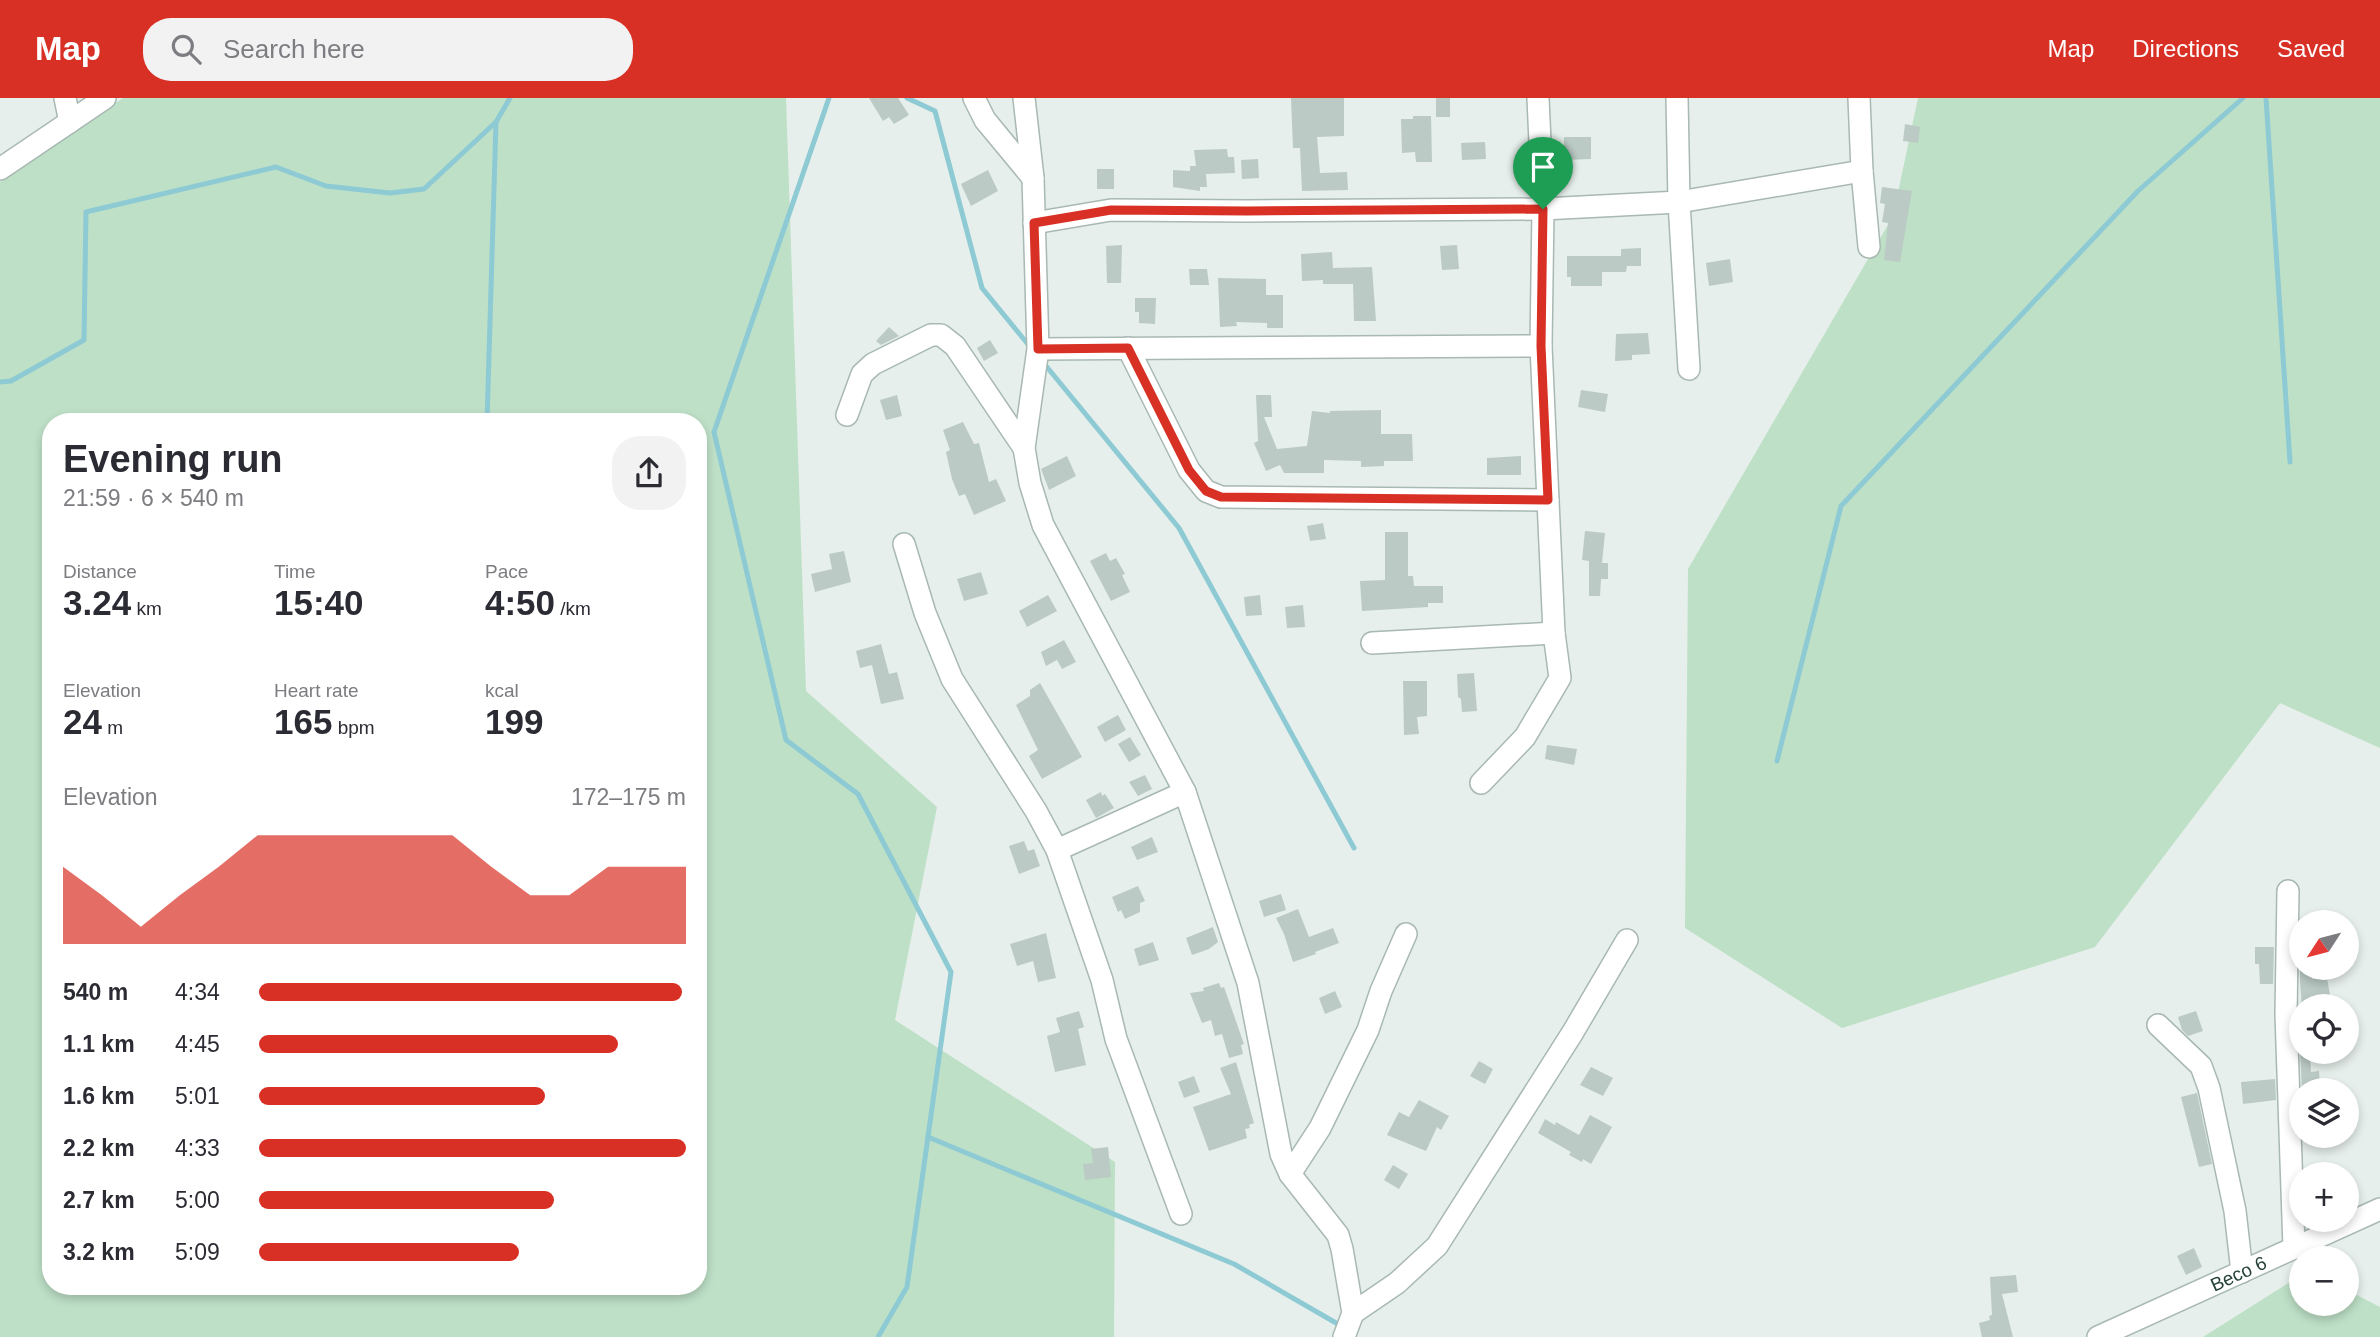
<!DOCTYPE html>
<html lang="en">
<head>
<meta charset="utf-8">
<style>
  body { margin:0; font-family:Arial,sans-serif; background:#f2f2f3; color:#2b2b33; height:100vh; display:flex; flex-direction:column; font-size:26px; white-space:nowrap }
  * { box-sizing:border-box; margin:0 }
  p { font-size:23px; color:#7c7c81 }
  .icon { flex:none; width:38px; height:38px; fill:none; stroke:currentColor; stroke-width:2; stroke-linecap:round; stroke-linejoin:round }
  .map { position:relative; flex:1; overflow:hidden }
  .drawer { position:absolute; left:42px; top:315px; width:665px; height:882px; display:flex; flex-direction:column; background:#fff; border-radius:28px; box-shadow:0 4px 10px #0003 }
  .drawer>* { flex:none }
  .needle { width:46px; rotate:234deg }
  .buttons { position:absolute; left:2289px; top:812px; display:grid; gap:14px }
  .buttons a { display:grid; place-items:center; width:70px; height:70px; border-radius:50%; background:#fff; box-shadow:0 4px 10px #0003; font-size:35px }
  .pin { position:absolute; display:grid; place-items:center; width:60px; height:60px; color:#fff; margin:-72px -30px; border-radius:50% 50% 50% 0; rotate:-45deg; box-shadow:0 0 7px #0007 }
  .pin .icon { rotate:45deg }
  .round { display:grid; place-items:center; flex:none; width:74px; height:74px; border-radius:28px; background:#f2f2f3 }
  .headline { display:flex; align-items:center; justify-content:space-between; height:119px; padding:0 21px }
  h1 { font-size:38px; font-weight:700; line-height:52px }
  .figures { display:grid; grid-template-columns:repeat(3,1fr); gap:10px; height:119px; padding:7px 21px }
  .figures div { display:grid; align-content:center }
  .figures b { font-size:35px; font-weight:700 }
  .figures small { font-size:19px; font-weight:400 }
  .figures p { font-size:19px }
  .chart { height:196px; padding:14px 21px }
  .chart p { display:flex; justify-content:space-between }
  .chart svg { width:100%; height:126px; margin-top:7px; fill:#d93025; opacity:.7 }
  ul { padding:0 21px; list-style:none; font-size:23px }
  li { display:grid; grid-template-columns:112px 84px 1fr; align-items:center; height:52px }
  li i { height:18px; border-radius:9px; background:#d93025 }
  header { display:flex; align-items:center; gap:42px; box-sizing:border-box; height:98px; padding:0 35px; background:#d93025; color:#fff }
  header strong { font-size:33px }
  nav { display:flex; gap:38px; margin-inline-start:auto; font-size:24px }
  .search { width:490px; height:63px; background:#f2f2f3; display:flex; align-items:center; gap:18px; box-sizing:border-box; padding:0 24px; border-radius:28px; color:#7c7c81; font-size:26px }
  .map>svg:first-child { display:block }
</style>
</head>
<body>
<header>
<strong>Map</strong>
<div class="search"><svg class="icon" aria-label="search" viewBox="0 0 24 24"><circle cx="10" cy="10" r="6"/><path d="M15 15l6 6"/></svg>Search here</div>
<nav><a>Map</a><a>Directions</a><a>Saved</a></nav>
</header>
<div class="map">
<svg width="2380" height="1239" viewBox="0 0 2380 1239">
  <rect width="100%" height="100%" fill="#e6efeb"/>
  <g fill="#bee0c7" fill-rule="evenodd">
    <path d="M123,0H786L806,593L937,709L895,922L1115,1064L1114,1239H0V84ZM51,324H698V1188H51Z"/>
    <path d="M1918,0H2380V650L2280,605L2095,849L1842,930L1685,830L1688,471L1893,118Z"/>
    <path d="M2301,1177V1206H2347V1192L2380,1209V1239H2203Z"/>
  </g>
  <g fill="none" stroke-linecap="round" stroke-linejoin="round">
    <g stroke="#8dcad4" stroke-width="5">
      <path d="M829,0L714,334L786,642L858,696L951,874L907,1189L878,1239"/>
      <path d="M907,0L935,13L982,190L1031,250"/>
      <path d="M2266,0L2290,364"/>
      <path d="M1042,263L1179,430L1354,750"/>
      <path d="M0,284L11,283L84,242L86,114L276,69L326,88L390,95L424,91L496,24L510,0"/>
      <path d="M487,324L496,24"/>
      <path d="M1777,663L1841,408L2138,93L2243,0"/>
      <path d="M928,1039L1234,1166L1343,1229"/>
    </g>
  </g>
  <g fill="#bbcac4">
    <path d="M869,0H898L909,17L894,26L889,19L883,23Z"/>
    <path d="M1291,0H1344V38L1317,39L1320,75L1347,74L1348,92L1302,93L1300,50H1293Z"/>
    <rect x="1436" y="0" width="14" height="19"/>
    <path d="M1413,18H1431L1432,64H1416L1415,54L1402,55L1401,21H1413Z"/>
    <path d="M1905,26L1920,29L1918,45L1903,43Z"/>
    <path d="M1564,39H1591V61L1564,62Z"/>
    <path d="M1485,44L1486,61L1462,62L1461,45Z"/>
    <path d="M1227,51L1228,59H1234L1235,75L1206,76L1207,89H1200V93L1173,89V72L1190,73V68H1196L1194,52Z"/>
    <path d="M1258,61L1259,80L1242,81L1241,62Z"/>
    <rect x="1097" y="71" width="17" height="20"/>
    <path d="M988,72L998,93L971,108L961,86Z"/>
    <path d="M1882,89L1912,93L1900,164L1884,162L1888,125L1882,124L1885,106L1880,105Z"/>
    <path d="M1122,147L1121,185H1107L1106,148Z"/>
    <path d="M1457,147L1459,171L1442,172L1440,148Z"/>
    <path d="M1641,150V168H1627L1626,174H1602V188H1571V179H1567V158H1621V151Z"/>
    <path d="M1332,154L1333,170L1372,169L1376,223H1354L1353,186H1323V182L1302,183L1301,156Z"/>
    <path d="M1730,161L1733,184L1709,188L1706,165Z"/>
    <path d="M1189,171H1207L1209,187H1190Z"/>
    <path d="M1218,180L1266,181V197H1283V230H1267V225L1236,224L1237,228L1220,229Z"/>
    <path d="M1135,200H1156L1155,226L1139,225V214H1135Z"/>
    <path d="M889,229L899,238L881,247L876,243Z"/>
    <path d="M1648,235L1650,256L1632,257V262L1615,263L1616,236Z"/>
    <path d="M990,242L998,255L984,263L977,250Z"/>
    <path d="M1581,292L1608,296L1605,314L1578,309Z"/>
    <path d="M897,297L902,318L886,322L880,302Z"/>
    <path d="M1256,297H1271L1272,319H1264L1277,351L1307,348L1312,313L1330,315V313L1381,312V336H1412L1413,363H1384V368L1361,369V363L1324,362V375H1284L1280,367L1266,373L1254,345L1258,343Z"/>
    <path d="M963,324L974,346L979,345L989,384L996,381L1006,403L974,417L965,396L959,398L952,381L946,354L950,352L943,332Z"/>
    <path d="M1067,358L1076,378L1049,392L1041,371Z"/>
    <path d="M1521,358V377H1487V360Z"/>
    <path d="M1323,425L1326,441L1310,443L1307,428Z"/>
    <path d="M1585,433L1605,435L1602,465H1608V481H1601L1600,498H1589V463L1582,462Z"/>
    <path d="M1385,434H1408V478H1413L1414,488H1443V505H1428V509L1362,513L1360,483L1385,482Z"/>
    <path d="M844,453L851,484L815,494L811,476L832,471L829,456Z"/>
    <path d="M1106,455L1110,463L1116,460L1125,476L1122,477L1130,494L1111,503L1090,463Z"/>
    <path d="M981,474L988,496L964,503L957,481Z"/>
    <path d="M1048,497L1057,513L1027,529L1019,513Z"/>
    <path d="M1260,497L1262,517L1246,518L1244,499Z"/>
    <path d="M1303,507L1305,529L1287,530L1285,509Z"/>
    <path d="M1064,542L1076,564L1062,571L1057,562L1046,568L1041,554Z"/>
    <path d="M881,546L889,576L897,574L904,601L881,606L872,567L860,570L856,553Z"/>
    <path d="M1474,575L1477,613L1462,614L1461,601L1458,599L1457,576Z"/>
    <path d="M1403,583H1427V618L1417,619L1419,636L1404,637Z"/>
    <path d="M1040,585L1082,659L1042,681L1029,658L1038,652L1016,607L1030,598V592Z"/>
    <path d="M1118,617L1126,632L1105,644L1097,629Z"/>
    <path d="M1130,639L1141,657L1129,664L1118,646Z"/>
    <path d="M1547,647L1577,651L1574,667L1545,661Z"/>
    <path d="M1145,677L1152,691L1138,698L1129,684Z"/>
    <path d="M1101,694L1102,698L1105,696L1114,710L1096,720L1086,702Z"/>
    <path d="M1152,739L1158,754L1137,762L1131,749Z"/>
    <path d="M1024,743L1028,753L1034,751L1040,768L1019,776L1009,748Z"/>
    <path d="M1138,788L1145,803L1140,805V814L1125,821L1121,812L1118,814L1112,799Z"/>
    <path d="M1281,796L1286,812L1264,819L1259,803Z"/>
    <path d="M1298,811L1309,839L1333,830L1339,845L1315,854L1316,856L1293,864L1284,836L1276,820Z"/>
    <path d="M1213,829L1218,844L1209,851L1192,857L1186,840Z"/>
    <path d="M1046,835L1056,880L1038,884L1033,863L1017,868L1010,846Z"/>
    <path d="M1153,844L1159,862L1139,868L1134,851Z"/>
    <path d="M2255,849H2274L2273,886H2260L2259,866H2255Z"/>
    <path d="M2300,852L2301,870H2312V881L2327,880L2332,908H2302L2300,885Z"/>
    <path d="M1219,885L1221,890L1224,889L1244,946L1241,947L1243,956L1229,960L1222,936L1215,938L1211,922L1202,925L1190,895L1204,893L1203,890Z"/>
    <path d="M1335,893L1342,909L1325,916L1319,900Z"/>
    <path d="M1079,913L1084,929L1078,931L1086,967L1055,974L1047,938L1060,934L1056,920Z"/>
    <path d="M2196,913L2203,933L2188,938L2182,932L2178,919Z"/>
    <path d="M2300,954H2310L2311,974L2319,973L2320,989L2312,990L2313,992H2302Z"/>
    <path d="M1479,963L1493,971L1485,986L1470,978Z"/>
    <path d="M1236,964L1254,1025L1249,1027L1250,1030L1245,1031L1247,1040L1209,1053L1193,1009L1231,996L1220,970Z"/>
    <path d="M1591,969L1613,980L1603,998L1580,987Z"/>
    <path d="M1194,978L1200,994L1184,1000L1178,984Z"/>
    <path d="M2275,981L2276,1002L2243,1006L2241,984Z"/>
    <path d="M2197,995L2212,1066L2199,1069L2181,999Z"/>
    <path d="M1419,1002L1449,1018L1441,1032L1437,1029L1426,1053L1387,1037L1399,1014L1409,1019Z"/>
    <path d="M1590,1017L1612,1029L1591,1066L1583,1061L1582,1064L1569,1057L1571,1054L1538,1035L1545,1021L1555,1027L1556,1024L1579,1037Z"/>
    <path d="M1108,1049L1111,1079L1085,1082L1083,1066L1093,1065L1091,1051Z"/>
    <path d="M1393,1067L1408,1076L1399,1091L1384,1082Z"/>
    <path d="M2194,1150L2202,1169L2186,1177L2177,1158Z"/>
    <path d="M2016,1177L2018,1194L2002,1196L2013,1239H1982L1979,1225L1990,1222L1989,1218L1992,1217L1990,1179Z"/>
  </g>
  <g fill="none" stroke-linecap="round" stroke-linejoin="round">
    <g stroke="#a8b8b2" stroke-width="24">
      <g id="minor">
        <path d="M65,0L70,24"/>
        <path d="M974,0L985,22L1033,80"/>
        <path d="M1024,0L1033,80L1038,251L1024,350L1030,385L1043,427L1185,694L1248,885L1281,1056L1290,1076L1338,1137L1342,1151L1353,1215L1344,1239"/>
        <path d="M1677,0L1679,104L1689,271"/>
        <path d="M1859,0L1862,73L1869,149"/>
        <path d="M0,71L105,0"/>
        <path d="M1034,125L1111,112L1247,113L1543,111L1679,104L1862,73"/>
        <path d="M1128,250L1189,372L1206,393L1221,399L1548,402"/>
        <path d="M1038,251L1541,248"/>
        <path d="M847,317L862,276L873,266L931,237H941L955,248L1024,350"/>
        <path d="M904,446L925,515L952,581L1036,713L1057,752L1102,882L1116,941L1181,1116"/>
        <path d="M1372,545L1554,535"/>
        <path d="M1481,685L1525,639L1560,580L1554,535L1541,248L1543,111L1538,0"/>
        <path d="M1057,752L1185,694"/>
        <path d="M2288,793L2286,916L2294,1150"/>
        <path d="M2158,927L2201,968L2209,990L2235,1113L2242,1174"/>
        <path d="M1290,1076L1320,1030L1368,932L1381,893L1406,836"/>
        <path d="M1353,1215L1397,1185L1437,1148L1573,934L1627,842"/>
        <path id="s1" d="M2098,1239L2380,1111"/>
      </g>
    </g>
    <use href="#minor" stroke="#fff" stroke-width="21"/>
  </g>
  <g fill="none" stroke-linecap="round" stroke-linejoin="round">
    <g stroke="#fff" stroke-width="14">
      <path id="route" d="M1543,111L1541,248L1548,402L1221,399L1206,393L1189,372L1128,250L1038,251L1034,125L1111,112L1247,113Z"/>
    </g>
    <use href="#route" stroke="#d93025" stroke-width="9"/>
  </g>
  <g text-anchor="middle" stroke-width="5" stroke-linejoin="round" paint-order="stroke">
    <g font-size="19" fill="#244239" stroke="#f7fbf9">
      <text dy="7" stroke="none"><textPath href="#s1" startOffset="154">Beco 6</textPath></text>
    </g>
  </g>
</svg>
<div class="buttons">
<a><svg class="needle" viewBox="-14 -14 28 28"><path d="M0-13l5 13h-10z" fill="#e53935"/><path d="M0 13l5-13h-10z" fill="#7c7c81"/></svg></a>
<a><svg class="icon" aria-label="locate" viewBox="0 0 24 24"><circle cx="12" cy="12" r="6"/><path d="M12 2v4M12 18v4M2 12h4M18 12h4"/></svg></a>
<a><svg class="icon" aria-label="layers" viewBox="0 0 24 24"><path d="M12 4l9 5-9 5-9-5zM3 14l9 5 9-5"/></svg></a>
<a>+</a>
<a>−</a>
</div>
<div class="pin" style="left:1543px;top:111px;background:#1e9e55"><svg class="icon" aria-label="arrive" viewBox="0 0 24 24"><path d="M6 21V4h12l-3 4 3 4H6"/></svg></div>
<section class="drawer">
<div class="headline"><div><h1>Evening run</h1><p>21:59 · 6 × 540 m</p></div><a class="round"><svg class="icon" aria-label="share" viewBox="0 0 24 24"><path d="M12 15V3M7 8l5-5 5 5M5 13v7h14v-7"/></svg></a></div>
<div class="figures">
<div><p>Distance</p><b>3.24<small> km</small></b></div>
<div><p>Time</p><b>15:40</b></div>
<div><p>Pace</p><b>4:50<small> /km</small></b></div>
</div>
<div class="figures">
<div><p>Elevation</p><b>24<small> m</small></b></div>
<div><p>Heart rate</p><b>165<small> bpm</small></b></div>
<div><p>kcal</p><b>199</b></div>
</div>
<div class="chart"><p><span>Elevation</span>172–175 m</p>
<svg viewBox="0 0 160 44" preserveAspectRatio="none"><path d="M0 44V17L10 27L20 38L30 27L40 17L50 6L60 6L70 6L80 6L90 6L100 6L110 17L120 27L130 27L140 17L150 17L160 17V44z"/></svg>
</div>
<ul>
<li><b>540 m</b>4:34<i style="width:99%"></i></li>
<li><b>1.1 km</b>4:45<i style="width:84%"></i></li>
<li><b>1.6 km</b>5:01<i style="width:67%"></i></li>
<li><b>2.2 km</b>4:33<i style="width:100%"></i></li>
<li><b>2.7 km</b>5:00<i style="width:69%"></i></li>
<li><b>3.2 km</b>5:09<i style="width:61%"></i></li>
</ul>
</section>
</div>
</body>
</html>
